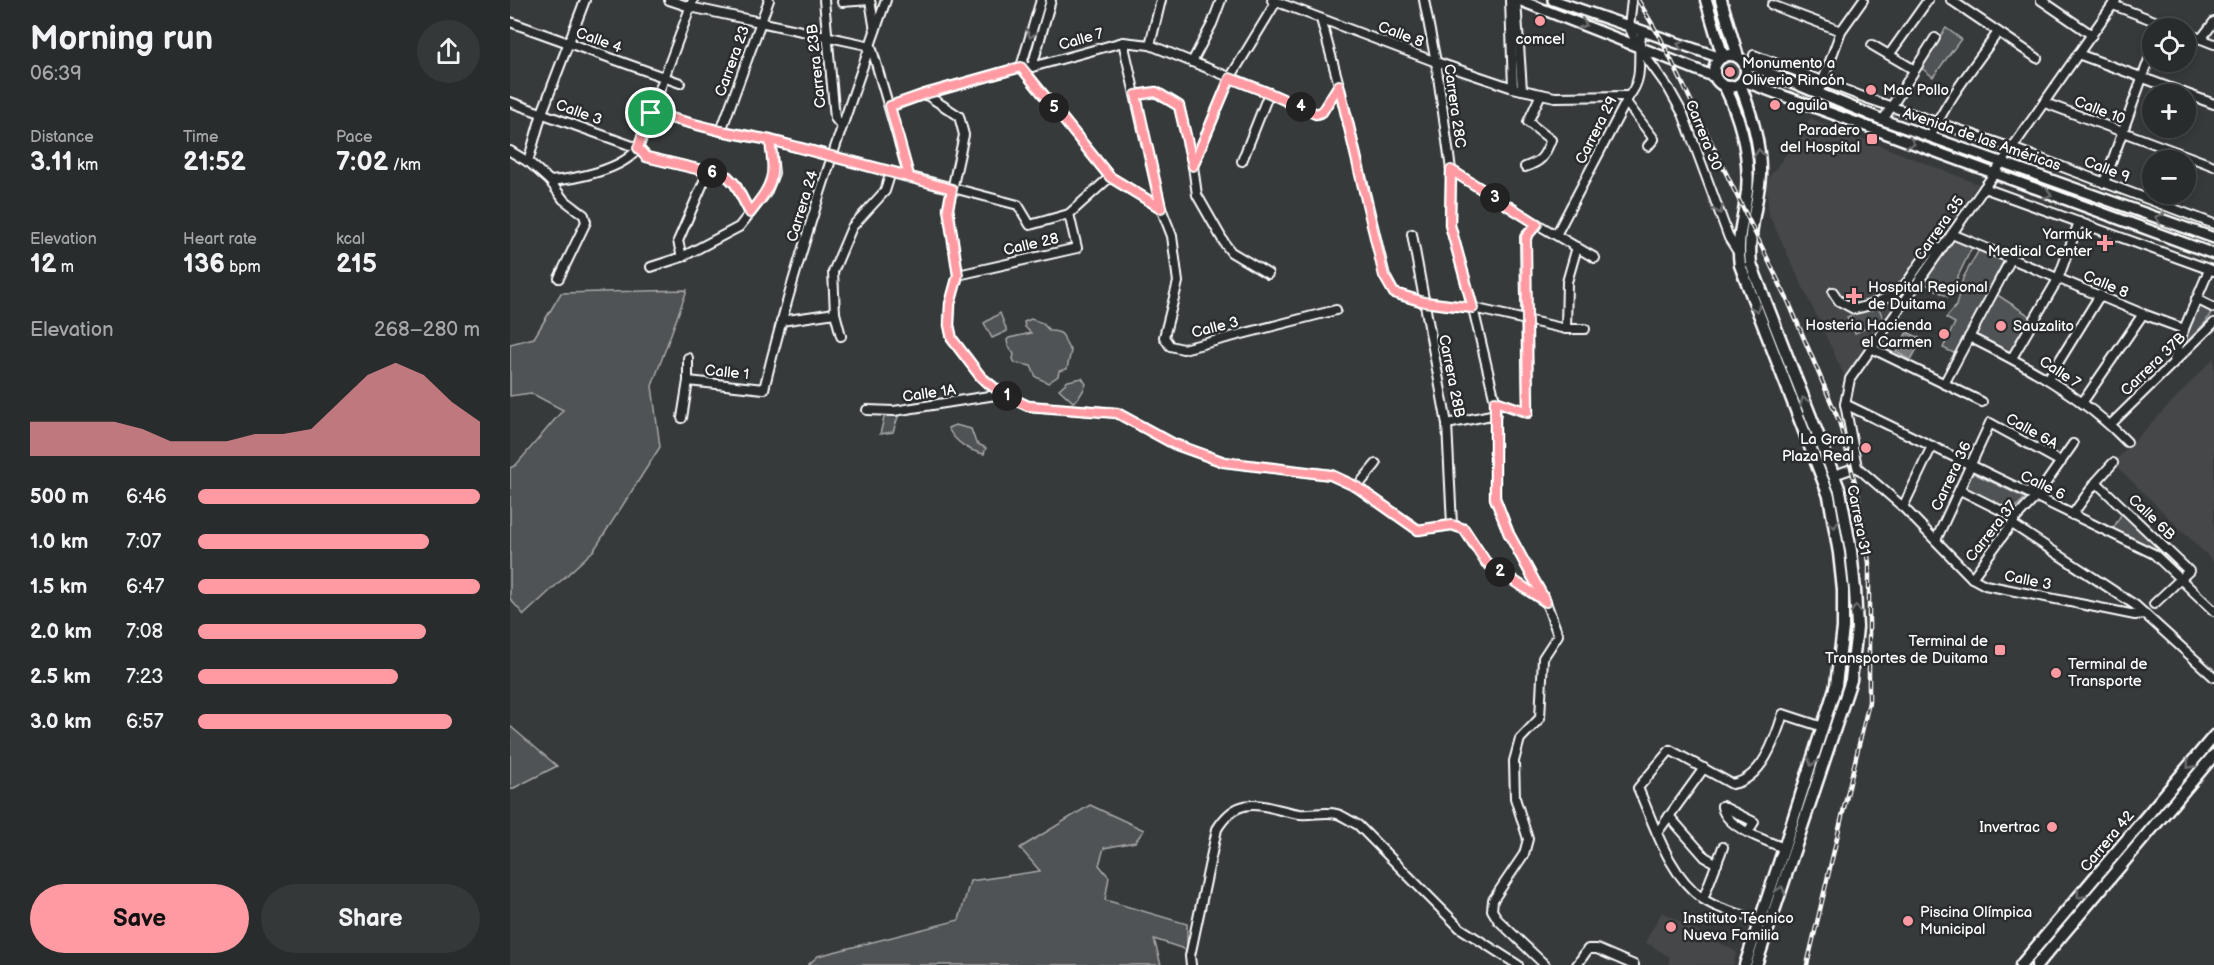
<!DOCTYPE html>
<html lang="en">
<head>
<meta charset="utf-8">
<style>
  body { margin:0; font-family:"Balsamiq Sans",sans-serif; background:#353838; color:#f1f3f6; height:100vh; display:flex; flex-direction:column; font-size:22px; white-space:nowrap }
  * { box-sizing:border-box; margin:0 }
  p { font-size:20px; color:#a5a7a9 }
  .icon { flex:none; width:33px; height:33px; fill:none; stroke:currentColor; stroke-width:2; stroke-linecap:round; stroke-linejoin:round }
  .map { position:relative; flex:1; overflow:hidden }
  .side { display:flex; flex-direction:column; background:#292c2c; width:510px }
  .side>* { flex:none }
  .controls { position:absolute; left:1632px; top:18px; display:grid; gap:12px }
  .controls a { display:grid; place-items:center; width:54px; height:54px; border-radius:50%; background:#292c2c; box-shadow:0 3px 9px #0003,0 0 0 2px #454848; font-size:30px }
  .pin { position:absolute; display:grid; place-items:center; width:51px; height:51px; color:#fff; margin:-26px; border:3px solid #fff; border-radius:50%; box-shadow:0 2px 6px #0007 }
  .km { position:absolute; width:30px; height:30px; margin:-15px; border-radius:50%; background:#222; color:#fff; font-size:16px; line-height:30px; text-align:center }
  .round { display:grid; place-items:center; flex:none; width:63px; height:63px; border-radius:32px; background:#353838 }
  .summary { display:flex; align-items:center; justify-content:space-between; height:102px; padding:0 30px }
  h1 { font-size:33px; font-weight:600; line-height:45px }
  .figures { display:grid; grid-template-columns:repeat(3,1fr); gap:9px; height:102px; padding:6px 30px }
  .figures div { display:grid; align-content:center }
  .figures b { font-size:26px; font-weight:600 }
  .figures small { font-size:16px; font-weight:400 }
  .figures p { font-size:16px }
  .chart { height:168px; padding:12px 30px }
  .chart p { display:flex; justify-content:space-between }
  .chart svg { width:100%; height:108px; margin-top:6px; fill:#ff9aa2; opacity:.7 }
  .button { display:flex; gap:12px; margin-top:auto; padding:12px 30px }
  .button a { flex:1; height:69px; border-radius:36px; background:#ff9aa2; color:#111; font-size:24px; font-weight:600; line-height:69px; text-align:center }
  .button a+a { background:#353838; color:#f1f3f6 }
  ul { padding:0 30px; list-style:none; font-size:20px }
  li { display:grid; grid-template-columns:96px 72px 1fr; align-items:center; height:45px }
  li i { height:15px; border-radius:8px; background:#ff9aa2 }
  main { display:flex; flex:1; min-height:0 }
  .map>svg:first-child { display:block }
</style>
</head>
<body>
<main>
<section class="side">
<div class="summary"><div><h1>Morning run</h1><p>06:39</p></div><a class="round"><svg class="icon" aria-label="share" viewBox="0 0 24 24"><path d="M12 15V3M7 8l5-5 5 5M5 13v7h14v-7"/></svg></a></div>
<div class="figures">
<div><p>Distance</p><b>3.11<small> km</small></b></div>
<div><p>Time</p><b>21:52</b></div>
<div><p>Pace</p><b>7:02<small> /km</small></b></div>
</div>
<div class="figures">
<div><p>Elevation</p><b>12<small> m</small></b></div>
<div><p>Heart rate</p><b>136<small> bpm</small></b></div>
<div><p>kcal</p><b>215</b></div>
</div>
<div class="chart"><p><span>Elevation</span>268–280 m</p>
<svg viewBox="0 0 160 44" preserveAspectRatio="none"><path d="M0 44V30L10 30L20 30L30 30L40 33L50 38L60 38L70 38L80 35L90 35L100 33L110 22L120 11L130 6L140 11L150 22L160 30V44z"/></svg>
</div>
<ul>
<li><b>500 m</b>6:46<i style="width:100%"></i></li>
<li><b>1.0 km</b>7:07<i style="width:82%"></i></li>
<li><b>1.5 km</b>6:47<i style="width:100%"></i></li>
<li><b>2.0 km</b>7:08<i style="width:81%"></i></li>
<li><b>2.5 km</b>7:23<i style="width:71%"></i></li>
<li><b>3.0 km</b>6:57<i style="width:90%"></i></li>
</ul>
<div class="button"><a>Save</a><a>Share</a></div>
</section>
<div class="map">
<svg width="1704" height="965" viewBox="0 0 1704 965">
  <rect width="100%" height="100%" fill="#373a3b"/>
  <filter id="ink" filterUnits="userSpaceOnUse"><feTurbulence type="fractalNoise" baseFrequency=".0167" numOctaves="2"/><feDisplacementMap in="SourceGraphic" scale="12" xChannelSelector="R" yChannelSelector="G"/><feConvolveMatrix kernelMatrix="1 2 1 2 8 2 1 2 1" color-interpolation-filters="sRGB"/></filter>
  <g filter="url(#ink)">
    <g fill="#444748">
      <path d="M1300,118L1468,184L1335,377L1259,215L1256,181L1295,129Z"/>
      <path d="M1704,358V562L1603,463Z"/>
      <path d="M1152,912L1227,952L1223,965H1158L1160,957L1135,942Z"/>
    </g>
    <g fill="#505354" stroke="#a8a9aa" stroke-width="1.5">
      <path d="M1436,28L1451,39L1423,77L1409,66Z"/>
      <circle cx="1220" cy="71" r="11"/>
      <path d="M1443,238L1462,247L1438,297L1412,282Z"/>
      <path d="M1469,250L1494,260L1446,354L1433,348L1445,323L1436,318L1446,306L1453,278Z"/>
      <path d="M177,290L142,386L150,447L84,550L14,615L0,599V468L6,465L53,410L21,393L0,396V344L24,338L51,293Z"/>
      <path d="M1486,294L1520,316L1500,354L1464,335Z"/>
      <path d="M1367,304L1374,320L1345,333L1337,317Z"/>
      <path d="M1687,305L1702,310L1696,322L1670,349Z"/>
      <path d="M490,313L497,331L482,338L474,323Z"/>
      <path d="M521,319L532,323L540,331C560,332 550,340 561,351L557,369L549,371L548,376L538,383L526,377L521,366L505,363L503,359L504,354L498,346L497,340L499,338L521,333L515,327L514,322Z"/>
      <path d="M572,378L576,384C573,392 570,398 563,402L549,389L558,381Z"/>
      <path d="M375,414H389L383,432L370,434Z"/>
      <path d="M445,425L461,429L466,443L476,448L474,454C459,451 445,442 438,428Z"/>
      <path d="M1461,472L1515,498L1501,512L1453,489Z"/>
      <path d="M1612,513L1669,567L1667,570L1642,548L1603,529Z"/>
      <path d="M0,726L47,766L0,790Z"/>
      <path d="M580,805L634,830L625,842L594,848L589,865L599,877L595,900L677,924V950L644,939L651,965H298L308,956L449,920L460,881L530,871L510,848Z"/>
    </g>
    <path fill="#767879" stroke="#adaeaf" stroke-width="1.5" d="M1397,332L1412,339L1401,360L1386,352Z"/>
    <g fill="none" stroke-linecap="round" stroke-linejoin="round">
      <g stroke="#fff" stroke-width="12">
        <g id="minor">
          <path d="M159,0L180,7L361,46L399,176"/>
          <path d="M314,0L325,118L332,127"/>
          <path d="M360,0L365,31"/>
          <path d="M762,0L926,62L1003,88L1045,97L1119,96"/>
          <path d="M914,0L926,62L941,170L940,225L963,308L985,401V498L999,534L1036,602L1048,635L1033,658L1030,718L1010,739L1004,761L1005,798L1018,839L1014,854L983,900L982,910L988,920L1035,965"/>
          <path d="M1000,0L1003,88"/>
          <path d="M1006,0L1012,90"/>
          <path d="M1122,0L1119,27L1128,46L1159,89L1173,114L1219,238L1228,252"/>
          <path d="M1441,0L1527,58"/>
          <path d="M1531,0L1582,35"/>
          <path d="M1606,0L1340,379L1335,404L1347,467L1393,507L1462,578L1475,585L1625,615L1635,614"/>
          <path d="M332,2L360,0"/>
          <path d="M1262,5L1331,31"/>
          <path d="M1603,5L1663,28"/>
          <path d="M811,19L829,85L875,276L884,293L914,302L963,308L1056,329H1075"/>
          <path d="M0,22L170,83"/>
          <path d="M1676,33L1704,44"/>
          <path d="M1691,39L1704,22"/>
          <path d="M613,42L651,208L662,236L668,282L654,337L660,346L673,349L826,310"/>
          <path d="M640,45L651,0"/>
          <path d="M1362,45L1403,69"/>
          <path d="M1568,54L1704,104"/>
          <path d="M1244,55L1356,98L1502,148L1704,224"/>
          <path d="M1379,55L1418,0"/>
          <path d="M682,62L702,24L711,0"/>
          <path d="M511,67L600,177L651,208"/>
          <path d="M511,67L531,0"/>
          <path d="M522,67L541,0"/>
          <path d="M415,94L449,116L454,135L438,208L448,275L440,304L439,325L442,339L471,377L492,394L518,406L607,413L664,444L714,462L821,475L847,487L908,530L942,525L954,529L976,563L1034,601"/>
          <path d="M1308,94L1331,31L1353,0"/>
          <path d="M626,95L646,92L669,106L683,166L687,195L715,244L721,252L758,274"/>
          <path d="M0,102L128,148L137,157L217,176L225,184L240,213"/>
          <path d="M1116,102L1144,139L1138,146"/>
          <path d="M1535,103L1704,166"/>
          <path d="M380,107L415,94L511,67H522L613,42L640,45L759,93L806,114L812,112L829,85"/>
          <path d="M141,113L211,131L260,140L508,205L520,225L559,214L600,177"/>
          <path d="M1373,120L1425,38"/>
          <path d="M211,131L259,0"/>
          <path d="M1421,136C1437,99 1465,65 1488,32"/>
          <path d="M0,151L20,163L40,181C65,179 113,170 128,148L183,0"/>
          <path d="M732,161L759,93"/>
          <path d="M18,162L32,113L75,0"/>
          <path d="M683,166L720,78L766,2"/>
          <path d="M1015,167C1033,161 1034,156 1041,140L1018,122L1031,94"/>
          <path d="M941,170L1027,224L1085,258"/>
          <path d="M40,181L53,199L74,215L76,222L49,278"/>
          <path d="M1594,183L1642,51"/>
          <path d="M1474,188L1704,271"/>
          <path d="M902,234L937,424L942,525"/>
          <path d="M1442,234L1633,314L1674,329"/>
          <path d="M1046,235L1119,96C1136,75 1125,57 1132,32"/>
          <path d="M172,257L168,241L198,172"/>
          <path d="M141,267L172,257L229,227L256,193L264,173L260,140"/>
          <path d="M448,275L567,248L559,214"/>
          <path d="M1323,292L1329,301L1344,309C1362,306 1387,295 1398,281C1407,269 1413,256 1425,247L1431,249"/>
          <path d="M1686,299L1704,308"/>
          <path d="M271,321L325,313"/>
          <path d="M1056,329L1057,282L1067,247"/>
          <path d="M331,336L325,313L323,272L342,227L375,191L381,172"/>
          <path d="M1459,337C1516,365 1573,396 1617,442"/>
          <path d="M1361,348L1472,402"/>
          <path d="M1502,358L1548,279L1569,222"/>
          <path d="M1663,363L1674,329L1699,270"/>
          <path d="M1538,379L1590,295"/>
          <path d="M178,381L254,389C286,257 331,128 376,0"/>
          <path d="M1434,384L1501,259"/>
          <path d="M985,401L1018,413L1015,237L1027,224"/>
          <path d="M1572,403L1633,314"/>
          <path d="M1335,404L1644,554L1704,611"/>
          <path d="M357,410L384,411L492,394"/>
          <path d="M172,418L178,381V358"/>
          <path d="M937,424L986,414"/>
          <path d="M1600,425L1704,323"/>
          <path d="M1324,475L1347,467"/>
          <path d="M1586,482L1679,571L1644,604"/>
          <path d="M847,487L866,464"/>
          <path d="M1450,490L1506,518"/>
          <path d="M1393,507L1422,446"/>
          <path d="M1562,515L1586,482L1603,463"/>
          <path d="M1502,524L1625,605L1704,677"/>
          <path d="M1426,540L1480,423L1551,462"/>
          <path d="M1462,578L1506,518L1526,497L1563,444"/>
          <path d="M1212,806C1214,827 1257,841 1274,848"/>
          <path d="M1212,806L1244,822L1238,832"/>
          <path d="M1159,816L1195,857L1207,864"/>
          <path d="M1147,833L1194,768"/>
          <path d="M1193,899L1213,847"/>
          <path d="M1249,920C1231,914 1209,910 1193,899C1158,874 1145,826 1128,788L1160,750L1222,784C1252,779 1265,740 1273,714L1313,727"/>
          <path d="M681,965L680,956L707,829C731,790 755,809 790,814C802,815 816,811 827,814C834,816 842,822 848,825L950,928L1008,965"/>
          <path d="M1067,965L1078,949H1087L1124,965"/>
        </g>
      </g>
      <g stroke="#fff" stroke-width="14">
        <g id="major">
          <path d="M1009,0L1205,77"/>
          <path d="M1043,0L1211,58"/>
          <path d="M1233,62L1373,120L1704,238"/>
          <path d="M1233,81L1704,254"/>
        </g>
      </g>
      <g stroke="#fff" stroke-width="15">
        <g id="highway">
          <path d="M1196,0L1213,57"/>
          <path d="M1211,0L1228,57"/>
          <circle cx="1220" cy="71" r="16"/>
          <path d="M1230,84C1241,113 1251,144 1250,175C1248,206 1237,233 1241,264L1330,491L1341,551L1345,590L1347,628L1341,680L1246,965"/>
          <path d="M1215,87C1231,120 1240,155 1237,191C1234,218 1226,237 1230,265L1319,496L1329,553L1333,590V628L1326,685L1274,848L1235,965"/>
          <path d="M1511,965L1704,736"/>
          <path d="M1527,965L1704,755"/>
        </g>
      </g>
      <use href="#minor" stroke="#2a2d2e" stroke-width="8"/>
      <use href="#major" stroke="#2a2d2e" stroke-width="9"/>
      <use href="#highway" stroke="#2a2d2e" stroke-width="10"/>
      <g stroke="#fff" stroke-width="4.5">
        <path id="rail" d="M1128,0L1151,39L1279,303L1329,421L1348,494L1359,563V702L1297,965"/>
      </g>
      <use href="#rail" stroke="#2a2d2e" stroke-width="2" stroke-dasharray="7" stroke-linecap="butt"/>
    </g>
    <defs><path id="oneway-chevron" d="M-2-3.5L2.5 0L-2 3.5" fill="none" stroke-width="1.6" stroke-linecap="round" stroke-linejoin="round" transform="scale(1.5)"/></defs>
    <g stroke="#6a6c6d">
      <use href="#oneway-chevron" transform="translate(1073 24) rotate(21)"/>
      <use href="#oneway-chevron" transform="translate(521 34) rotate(107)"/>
      <use href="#oneway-chevron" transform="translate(1171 45) rotate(-162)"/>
      <use href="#oneway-chevron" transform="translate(1401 143) rotate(20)"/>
      <use href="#oneway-chevron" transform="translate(1249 153) rotate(-96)"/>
      <use href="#oneway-chevron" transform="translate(1538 194) rotate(20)"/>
      <use href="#oneway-chevron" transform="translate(1209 210) rotate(69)"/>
      <use href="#oneway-chevron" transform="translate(1649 218) rotate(-160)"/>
      <use href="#oneway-chevron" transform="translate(1246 308) rotate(69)"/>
      <use href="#oneway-chevron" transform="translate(1294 401) rotate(-112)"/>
      <use href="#oneway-chevron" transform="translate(1324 524) rotate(80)"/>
      <use href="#oneway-chevron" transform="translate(1346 609) rotate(-92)"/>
      <use href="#oneway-chevron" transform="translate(1302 762) rotate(108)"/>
      <use href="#oneway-chevron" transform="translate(1680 765) rotate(130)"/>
      <use href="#oneway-chevron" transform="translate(1271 890) rotate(-72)"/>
      <use href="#oneway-chevron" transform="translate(1570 895) rotate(130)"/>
    </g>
  </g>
  <g fill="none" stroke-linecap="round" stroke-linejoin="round" filter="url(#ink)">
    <g stroke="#fff" stroke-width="12">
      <path id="route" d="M141,113L211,131L260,140L442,189L438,208L448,275L440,304L439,325L442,339L471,377L492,394L518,406L607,413L664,444L714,462L821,475L847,487L908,530L942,525L954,529L976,562L1036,602L999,534L985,498V401L1018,412L1016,237L1027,224L941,170L940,225L963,308L914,302L884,293L874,276L829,85L812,112L806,114L759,93L720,78L683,166L669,106L646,92L626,95L651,208L600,177L511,67L415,94L380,106L399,176L260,140C265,179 264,182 240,213L225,184L217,176L136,157L128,148L141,113"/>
    </g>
    <use href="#route" stroke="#ff9aa2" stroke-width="8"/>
  </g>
  <g fill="#ff9aa2" stroke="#2a2d2e" stroke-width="2">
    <circle cx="1030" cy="21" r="6"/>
    <circle cx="1220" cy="72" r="6"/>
    <circle cx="1361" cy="90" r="6"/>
    <circle cx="1265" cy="105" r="6"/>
    <rect x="1356" y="133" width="12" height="12" rx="3"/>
    <path d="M1592 234h6v6h6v6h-6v6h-6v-6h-6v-6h6z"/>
    <path d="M1341 287h6v6h6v6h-6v6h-6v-6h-6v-6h6z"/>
    <circle cx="1491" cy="326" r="6"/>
    <circle cx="1434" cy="334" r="6"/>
    <circle cx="1356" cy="448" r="6"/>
    <rect x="1484" y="644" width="12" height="12" rx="3"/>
    <circle cx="1546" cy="673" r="6"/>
    <circle cx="1542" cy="827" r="6"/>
    <circle cx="1398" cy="921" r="6"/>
    <circle cx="1161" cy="927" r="6"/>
  </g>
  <g text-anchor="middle" stroke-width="5" stroke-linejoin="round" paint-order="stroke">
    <g font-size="15" fill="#fff" stroke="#2a2d2e">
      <text transform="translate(891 34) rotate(21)" y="5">Calle 8</text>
      <text transform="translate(571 39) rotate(-16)" y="5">Calle 7</text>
      <text transform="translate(89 40) rotate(20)" y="5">Calle 4</text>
      <text transform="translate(222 61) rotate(-70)" y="5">Carrera 23</text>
      <text transform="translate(306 66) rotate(-96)" y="5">Carrera 23B</text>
      <text transform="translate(945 106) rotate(82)" y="5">Carrera 28C</text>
      <text transform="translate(1590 110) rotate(21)" y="5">Calle 10</text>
      <text transform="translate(69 112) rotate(20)" y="5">Calle 3</text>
      <text transform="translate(1086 130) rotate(-63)" y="5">Carrera 29</text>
      <text transform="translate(1194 135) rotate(68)" y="5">Carrera 30</text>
      <text transform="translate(1472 139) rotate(19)" y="5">Avenida de las Américas</text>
      <text transform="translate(1597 169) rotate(21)" y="5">Calle 9</text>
      <text transform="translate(292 206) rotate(-73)" y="5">Carrera 24</text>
      <text transform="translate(1429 228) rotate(-55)" y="5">Carrera 35</text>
      <text transform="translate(521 244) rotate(-13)" y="5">Calle 28</text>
      <text transform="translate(1596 284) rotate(23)" y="5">Calle 8</text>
      <text transform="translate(705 327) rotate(-14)" y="5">Calle 3</text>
      <text transform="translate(1643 364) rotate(-44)" y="5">Carrera 37B</text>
      <text transform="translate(217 372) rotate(6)" y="5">Calle 1</text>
      <text transform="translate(1550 372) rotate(33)" y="5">Calle 7</text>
      <text transform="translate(942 376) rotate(79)" y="5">Carrera 28B</text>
      <text transform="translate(419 393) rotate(-8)" y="5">Calle 1A</text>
      <text transform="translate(1522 431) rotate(29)" y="5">Calle 6A</text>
      <text transform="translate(1441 476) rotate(-65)" y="5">Carrera 36</text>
      <text transform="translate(1533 485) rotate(26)" y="5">Calle 6</text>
      <text transform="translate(1642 517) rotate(44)" y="5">Calle 6B</text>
      <text transform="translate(1349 520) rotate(79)" y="5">Carrera 31</text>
      <text transform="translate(1481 531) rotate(-52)" y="5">Carrera 37</text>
      <text transform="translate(1518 580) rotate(11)" y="5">Calle 3</text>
      <text transform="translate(1597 841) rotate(-50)" y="5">Carrera 42</text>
    </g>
    <g font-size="15" fill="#fff" stroke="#2a2d2e" text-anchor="start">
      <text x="1030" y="44" text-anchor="middle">comcel</text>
      <text x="1232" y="68">Monumento a<tspan x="1232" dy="17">Oliverio Rincón</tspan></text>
      <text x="1373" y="95">Mac Pollo</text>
      <text x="1277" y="110">aguila</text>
      <text x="1350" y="135" text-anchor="end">Paradero<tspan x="1350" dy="17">del Hospital</tspan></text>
      <text x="1582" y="239" text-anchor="end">Yarmuk<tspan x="1582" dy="17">Medical Center</tspan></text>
      <text x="1358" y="292">Hospital Regional<tspan x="1358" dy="17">de Duitama</tspan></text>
      <text x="1422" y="330" text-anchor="end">Hosteria Hacienda<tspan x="1422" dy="17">el Carmen</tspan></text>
      <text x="1503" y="331">Sauzalito</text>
      <text x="1344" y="444" text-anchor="end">La Gran<tspan x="1344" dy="17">Plaza Real</tspan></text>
      <text x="1478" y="646" text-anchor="end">Terminal de<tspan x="1478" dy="17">Transportes de Duitama</tspan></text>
      <text x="1558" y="669">Terminal de<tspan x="1558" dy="17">Transporte</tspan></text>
      <text x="1530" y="832" text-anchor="end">Invertrac</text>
      <text x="1410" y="917">Piscina Olímpica<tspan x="1410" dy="17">Municipal</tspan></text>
      <text x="1173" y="923">Instituto Técnico<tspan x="1173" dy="17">Nueva Familia</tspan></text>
    </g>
  </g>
</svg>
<div class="controls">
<a><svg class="icon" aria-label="locate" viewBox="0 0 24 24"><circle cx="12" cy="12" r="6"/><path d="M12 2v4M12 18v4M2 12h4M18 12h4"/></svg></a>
<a>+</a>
<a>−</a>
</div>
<div class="pin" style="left:141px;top:113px;background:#1e9e55"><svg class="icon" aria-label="arrive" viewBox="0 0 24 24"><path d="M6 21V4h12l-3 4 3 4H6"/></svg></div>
<b class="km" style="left:497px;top:396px">1</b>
<b class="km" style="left:990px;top:572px">2</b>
<b class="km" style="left:985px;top:198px">3</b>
<b class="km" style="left:791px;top:107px">4</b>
<b class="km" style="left:544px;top:108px">5</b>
<b class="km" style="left:202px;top:173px">6</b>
</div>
</main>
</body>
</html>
